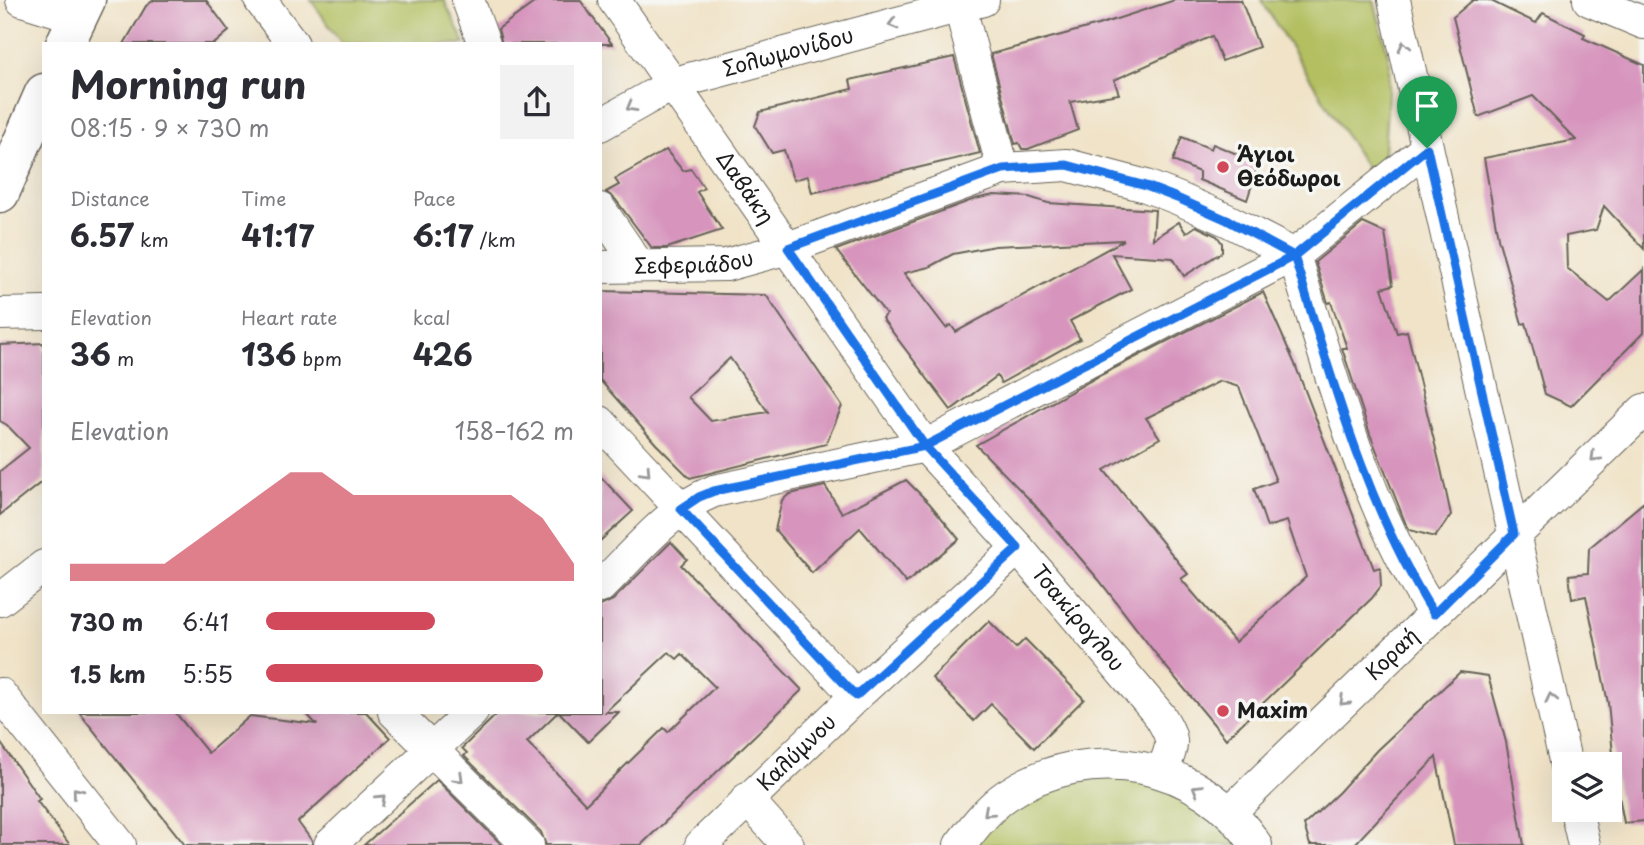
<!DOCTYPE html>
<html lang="en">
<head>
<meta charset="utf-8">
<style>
  body { margin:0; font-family:"Playpen Sans",sans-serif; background:#f2f2f3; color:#2b2b33; height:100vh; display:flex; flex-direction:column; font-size:26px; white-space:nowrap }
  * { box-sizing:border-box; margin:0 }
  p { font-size:23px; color:#7c7c81 }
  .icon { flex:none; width:38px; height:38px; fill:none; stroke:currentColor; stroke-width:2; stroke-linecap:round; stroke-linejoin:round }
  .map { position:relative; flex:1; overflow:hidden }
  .details { position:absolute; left:42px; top:42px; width:560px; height:672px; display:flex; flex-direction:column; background:#fff; border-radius:0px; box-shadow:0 7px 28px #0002 }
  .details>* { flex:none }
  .controls { position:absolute; left:1552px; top:752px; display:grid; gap:14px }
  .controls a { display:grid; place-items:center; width:70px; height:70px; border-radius:0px; background:#fff; box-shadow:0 7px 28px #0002; font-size:35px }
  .pin { position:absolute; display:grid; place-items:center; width:60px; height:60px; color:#fff; margin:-72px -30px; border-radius:50% 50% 50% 0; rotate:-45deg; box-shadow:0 0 7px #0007 }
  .pin .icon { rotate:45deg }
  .round { display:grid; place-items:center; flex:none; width:74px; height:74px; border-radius:0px; background:#f2f2f3 }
  .summary { display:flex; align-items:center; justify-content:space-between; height:119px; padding:0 28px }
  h1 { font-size:38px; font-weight:700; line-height:52px }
  .figures { display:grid; grid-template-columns:repeat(3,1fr); gap:10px; height:119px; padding:7px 28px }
  .figures div { display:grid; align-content:center }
  .figures b { font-size:30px; font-weight:700 }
  .figures small { font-size:19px; font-weight:400 }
  .figures p { font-size:19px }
  .chart { height:196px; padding:14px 28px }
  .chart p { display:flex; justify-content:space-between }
  .chart svg { width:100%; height:126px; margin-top:7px; fill:#d1495b; opacity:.7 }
  ul { padding:0 28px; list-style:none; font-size:23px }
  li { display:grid; grid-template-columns:112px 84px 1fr; align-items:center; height:52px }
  li i { height:18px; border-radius:9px; background:#d1495b }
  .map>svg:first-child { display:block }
</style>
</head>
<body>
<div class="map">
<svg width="1644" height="845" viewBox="0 0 1644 845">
  <rect width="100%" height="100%" fill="#f6f6f2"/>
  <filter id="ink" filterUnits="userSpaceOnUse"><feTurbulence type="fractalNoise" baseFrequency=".0143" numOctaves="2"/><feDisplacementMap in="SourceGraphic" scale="14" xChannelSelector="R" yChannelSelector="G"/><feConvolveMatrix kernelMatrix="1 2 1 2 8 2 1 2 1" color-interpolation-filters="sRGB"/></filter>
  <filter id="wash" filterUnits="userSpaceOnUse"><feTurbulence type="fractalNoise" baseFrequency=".00686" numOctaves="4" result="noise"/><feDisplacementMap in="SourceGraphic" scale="28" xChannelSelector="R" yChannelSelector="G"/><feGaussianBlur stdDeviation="1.57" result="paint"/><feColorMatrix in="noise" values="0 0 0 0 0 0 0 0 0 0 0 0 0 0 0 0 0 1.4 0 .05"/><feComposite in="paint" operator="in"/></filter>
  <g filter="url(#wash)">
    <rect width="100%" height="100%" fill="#f0e3c8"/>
    <g fill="#b3bf61" stroke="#686e3e" stroke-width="2">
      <path d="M311,0H444L465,44H342Z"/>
      <path d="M1261,0H1374L1390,63L1383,167L1367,169Z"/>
      <path d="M1111,774L1184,792L1244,845H976L996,821L1038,791Z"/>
    </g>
    <g id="blocks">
      <g fill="#d795bd" fill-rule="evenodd">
        <path d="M154,0H206L229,31L214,44H124L146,6Z"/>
        <path d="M538,0H580L612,44H502L498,29Z"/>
        <path d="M1175,0H1241L1259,47L1222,61L1212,36L1114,80L1119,94L1070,102L1078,130L1028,149H1022L1019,143L1015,144L991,54L1098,25Z"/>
        <path d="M1473,0H1489L1536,23L1543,13L1585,34L1583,38L1644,65V249L1604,206L1596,230L1566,236L1567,268L1609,302L1644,269V332L1571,406L1545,394L1526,323L1522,324L1498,238L1484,158L1576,140L1533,96L1478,117L1453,17Z"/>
        <path d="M954,57L980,153L812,193L808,176L793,180L784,150L772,153L755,126L760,112L852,89L850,80Z"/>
        <path d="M1182,137L1211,149L1213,144L1259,163L1247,200L1199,180V172L1173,161Z"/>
        <path d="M666,150L683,171L691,169L704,188L697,192L722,230L667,248H652L615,199L606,192L619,185L615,179Z"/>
        <path d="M994,195L1029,197L1048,203L1155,210L1153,239L1179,222L1186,233L1196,226L1217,236L1222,243V252L1184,276L1173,258L1112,254L1131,289L1070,321L1080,339L1001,383L997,376L951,410L882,318L886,314L836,250L975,199ZM1124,240L956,332L951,325L946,328L904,273L929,267L953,254L995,246Z"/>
        <path d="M1363,223L1385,233L1393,285L1382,288L1397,333L1407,331L1441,469L1451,515L1435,537L1410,530L1405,522L1370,434L1342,348H1347L1331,302L1328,303L1315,262Z"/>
        <path d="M600,291L766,295L842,406L826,444L690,478L656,444L600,380ZM730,358L768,412L711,421L688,397Z"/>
        <path d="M1263,292L1294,362L1374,569L1380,567L1381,586L1372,598L1226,739L1162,662L1099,580L1033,503L976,445L1099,376ZM1220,381L1239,387L1276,481L1254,489L1267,527L1287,521L1306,577L1235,642L1181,579L1188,574L1104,470L1160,438L1146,418Z"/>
        <path d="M44,343V480L0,515V471L29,448L7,425L0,421V345Z"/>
        <path d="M600,476L633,511L600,541Z"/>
        <path d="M906,480L930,504L959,539L906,583L860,528L812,573L775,530L782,500L790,494L825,486L842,513Z"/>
        <path d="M1644,502V821L1624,823L1615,775L1608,703L1586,596L1572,599L1569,575L1588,573L1589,548Z"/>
        <path d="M671,542L687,559L681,565L802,690L641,845H546L541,832L464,756L467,753L462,748L499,712H558L527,742L586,804L664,728L668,732L715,687L682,654L677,659L669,652L605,712H619L588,742L559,712H600V606L613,600Z"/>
        <path d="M989,621L1016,648L1025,639L1084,699L1034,748L991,704L974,721L932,678Z"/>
        <path d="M1460,672L1488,676L1506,742L1524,845H1454L1436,757L1354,845H1310L1304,825L1339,792L1377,750Z"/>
        <path d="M79,712H175L208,753L250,716L316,724L305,712H366L390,738L298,822L312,841V845H185Z"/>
        <path d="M0,742L40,799L37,801L70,845H0Z"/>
        <path d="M437,780L502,845H364L385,826Z"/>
      </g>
    </g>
  </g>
  <g filter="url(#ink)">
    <use href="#blocks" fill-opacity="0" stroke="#666258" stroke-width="2"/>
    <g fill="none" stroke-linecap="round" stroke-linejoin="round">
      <g stroke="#666258" stroke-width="34">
        <g id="minor">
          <path d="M22,0L77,17"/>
          <path d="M260,0L293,44"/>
          <path d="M468,0L484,44"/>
          <path id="s1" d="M614,0L925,446L1018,548L1160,716C1176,742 1173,744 1162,772"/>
          <path d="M1394,0L1566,765"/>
          <path d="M1589,0L1644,23"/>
          <path d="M960,7L1003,169"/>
          <path id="s2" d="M600,125L655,94L686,80L983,0"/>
          <path d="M600,209L639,266"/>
          <path id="s3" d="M600,267L726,265L788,248L1003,169L1067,165L1146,186L1177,198L1227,220L1294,255C1332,378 1365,505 1434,614"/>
          <path d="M0,314L44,313"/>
          <path d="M600,422L856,696"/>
          <path d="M600,587C635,553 669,509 714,491L925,446L1294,255L1427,148"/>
          <path d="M0,600L44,566"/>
          <path d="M0,694L120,845"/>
          <path d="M394,712L528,845"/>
          <path d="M747,799L788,845"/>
          <path d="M1576,810L1584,845"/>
          <path id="s4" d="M1230,812L1644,410"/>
          <path d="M330,845L472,712"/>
          <path id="s5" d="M701,845L856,696L1018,548"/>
          <path d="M960,845C974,827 988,808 1007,795C1089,740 1202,761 1256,845"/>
        </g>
      </g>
      <g stroke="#666258" stroke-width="41">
        <g id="tertiary">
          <path d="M65,44L86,0"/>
          <path d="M0,193L44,93"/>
        </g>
      </g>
      <use href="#minor" stroke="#fff" stroke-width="32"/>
      <use href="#tertiary" stroke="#fff" stroke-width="38"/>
    </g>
    <defs><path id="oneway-chevron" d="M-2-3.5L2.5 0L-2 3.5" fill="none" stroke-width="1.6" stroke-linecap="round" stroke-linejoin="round" transform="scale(1.75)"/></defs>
    <g stroke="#999">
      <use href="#oneway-chevron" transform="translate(893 24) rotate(165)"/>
      <use href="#oneway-chevron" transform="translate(1404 46) rotate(-103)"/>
      <use href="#oneway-chevron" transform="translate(631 107) rotate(150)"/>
      <use href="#oneway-chevron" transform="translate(1595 457) rotate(136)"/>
      <use href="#oneway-chevron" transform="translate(646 472) rotate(47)"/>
      <use href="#oneway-chevron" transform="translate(1551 698) rotate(-103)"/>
      <use href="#oneway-chevron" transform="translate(1344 701) rotate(136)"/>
      <use href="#oneway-chevron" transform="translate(459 778) rotate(44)"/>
      <use href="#oneway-chevron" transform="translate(1197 789) rotate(-149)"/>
      <use href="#oneway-chevron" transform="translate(77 792) rotate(-129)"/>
      <use href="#oneway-chevron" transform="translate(381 799) rotate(-43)"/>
      <use href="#oneway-chevron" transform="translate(988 812) rotate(138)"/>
    </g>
  </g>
  <g fill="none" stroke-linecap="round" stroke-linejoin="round" filter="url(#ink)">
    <g stroke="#fff" stroke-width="14">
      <path id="route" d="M1427,148L1294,256L1227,220L1177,198L1146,186L1067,165L1003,169L788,248L925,446L714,491L699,497L681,509L856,696L1018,548L925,446L1294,256C1332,378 1365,505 1434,614L1514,534L1427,148"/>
    </g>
    <use href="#route" stroke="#1a73e8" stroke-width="9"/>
  </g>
  <g fill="#d1495b" stroke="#f6f6f2" stroke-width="2.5">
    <circle cx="1223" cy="167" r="7"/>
    <circle cx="1223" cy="711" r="7"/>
  </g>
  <g text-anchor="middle" stroke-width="7" stroke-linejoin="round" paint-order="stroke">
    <g font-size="21" fill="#1c1c1c" stroke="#f6f6f2">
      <text dy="7" stroke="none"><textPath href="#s2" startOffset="203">Σολωμονίδου</textPath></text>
      <text dy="7" stroke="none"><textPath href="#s1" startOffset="229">Δαβάκη</textPath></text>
      <text dy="7" stroke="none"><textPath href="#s3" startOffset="94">Σεφεριάδου</textPath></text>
      <text dy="7" stroke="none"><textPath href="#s1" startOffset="774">Τσακίρογλου</textPath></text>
      <text dy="7" stroke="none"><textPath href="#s4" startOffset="226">Κοραή</textPath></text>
      <text dy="7" stroke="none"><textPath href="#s5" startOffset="133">Καλύμνου</textPath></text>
    </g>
    <g font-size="21" font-weight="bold" fill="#1c1c1c" stroke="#f6f6f2" text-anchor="start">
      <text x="1237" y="162">Άγιοι<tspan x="1237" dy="24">Θεόδωροι</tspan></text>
      <text x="1237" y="718">Maxim</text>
    </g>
  </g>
</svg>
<div class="controls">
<a><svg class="icon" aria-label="layers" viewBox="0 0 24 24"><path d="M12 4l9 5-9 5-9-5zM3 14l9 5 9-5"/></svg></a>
</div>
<div class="pin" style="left:1427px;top:148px;background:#1e9e55"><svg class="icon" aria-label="arrive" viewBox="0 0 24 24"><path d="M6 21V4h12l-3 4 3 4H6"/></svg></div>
<section class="details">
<div class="summary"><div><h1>Morning run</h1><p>08:15 · 9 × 730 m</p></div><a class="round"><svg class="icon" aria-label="share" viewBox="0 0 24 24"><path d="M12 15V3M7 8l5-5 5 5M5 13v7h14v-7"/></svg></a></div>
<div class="figures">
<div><p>Distance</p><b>6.57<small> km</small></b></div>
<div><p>Time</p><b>41:17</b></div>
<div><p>Pace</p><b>6:17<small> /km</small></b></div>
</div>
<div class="figures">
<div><p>Elevation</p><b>36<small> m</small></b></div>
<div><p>Heart rate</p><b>136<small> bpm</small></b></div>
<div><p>kcal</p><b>426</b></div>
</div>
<div class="chart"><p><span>Elevation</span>158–162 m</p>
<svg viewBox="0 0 160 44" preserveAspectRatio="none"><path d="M0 44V38L10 38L20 38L30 38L40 30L50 22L60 14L70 6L80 6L90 14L100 14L110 14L120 14L130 14L140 14L150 22L160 38V44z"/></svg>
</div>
<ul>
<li><b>730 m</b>6:41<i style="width:55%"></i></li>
<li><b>1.5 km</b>5:55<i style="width:90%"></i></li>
</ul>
</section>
</div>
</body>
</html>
